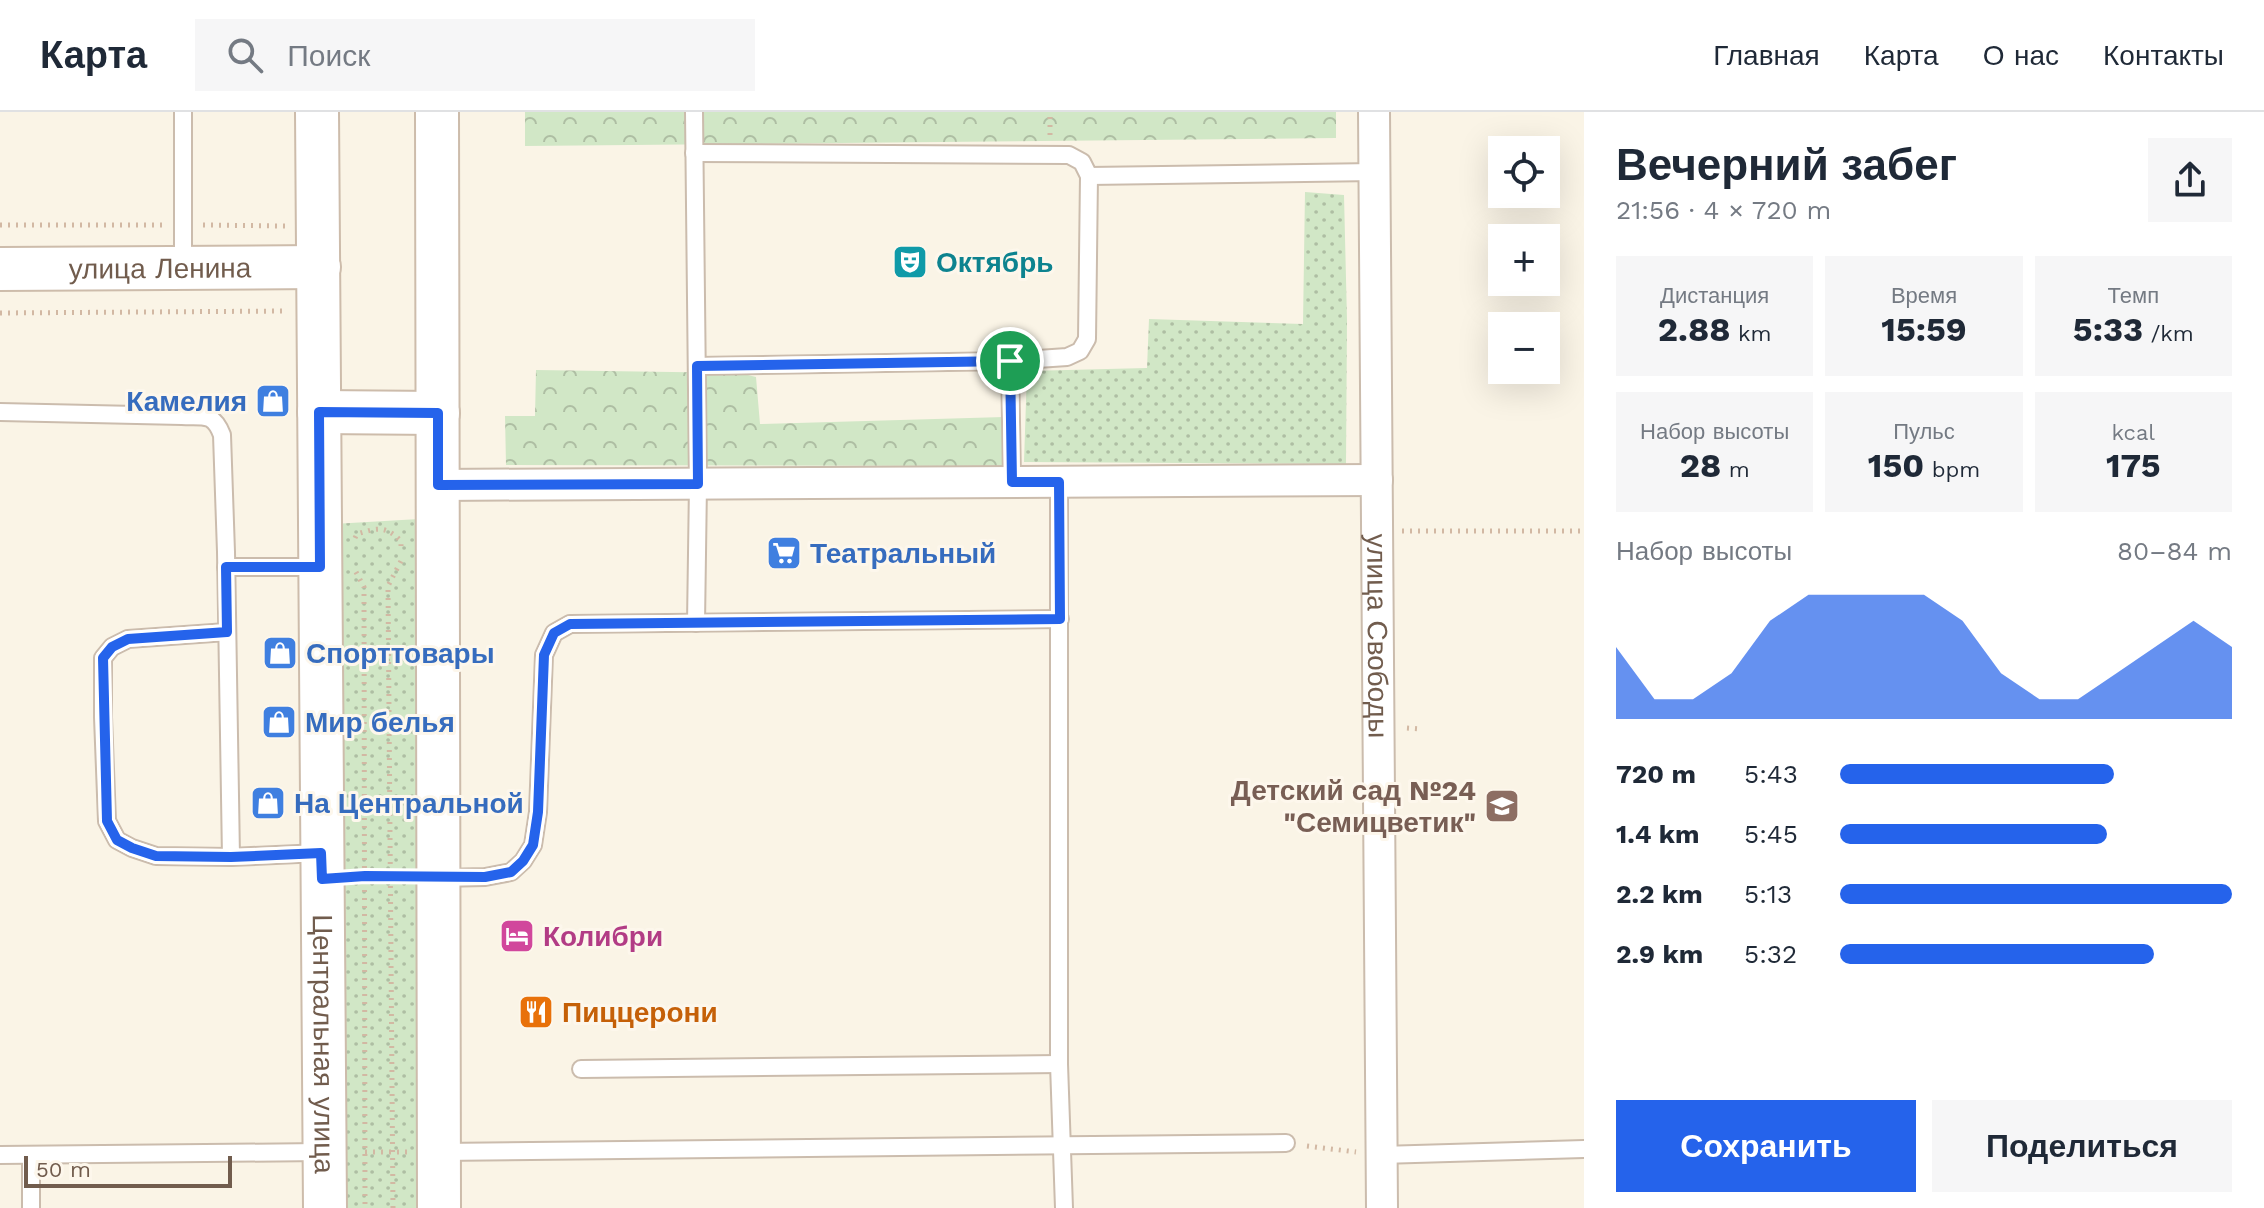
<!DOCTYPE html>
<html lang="ru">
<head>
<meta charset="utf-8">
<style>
  body { margin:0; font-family:"Work Sans",sans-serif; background:#f6f6f7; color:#1f2937; height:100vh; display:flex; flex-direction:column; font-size:30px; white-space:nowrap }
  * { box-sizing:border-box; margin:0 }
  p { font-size:26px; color:#747a83 }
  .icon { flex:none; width:44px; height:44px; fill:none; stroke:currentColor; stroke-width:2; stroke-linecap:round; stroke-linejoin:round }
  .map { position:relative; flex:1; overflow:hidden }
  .side { display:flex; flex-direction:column; background:#fff; width:680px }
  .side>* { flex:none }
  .controls { position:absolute; left:1488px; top:24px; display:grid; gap:16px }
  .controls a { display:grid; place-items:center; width:72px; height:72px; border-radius:0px; background:#fff; box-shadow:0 8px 32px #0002; font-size:40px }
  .scale { position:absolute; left:24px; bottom:20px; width:208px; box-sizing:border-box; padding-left:8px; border:4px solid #715c4d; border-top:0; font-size:22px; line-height:28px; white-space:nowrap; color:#715c4d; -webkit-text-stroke:6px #fdf7ec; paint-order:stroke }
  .pin { position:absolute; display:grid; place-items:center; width:68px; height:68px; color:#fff; margin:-34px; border:4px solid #fff; border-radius:50%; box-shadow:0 2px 8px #0007 }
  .round { display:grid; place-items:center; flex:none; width:84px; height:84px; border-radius:0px; background:#f6f6f7 }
  .headline { display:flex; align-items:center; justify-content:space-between; height:136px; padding:0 32px }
  h1 { font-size:44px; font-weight:700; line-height:60px }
  .stats { display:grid; grid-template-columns:repeat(3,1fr); gap:12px; height:136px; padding:8px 32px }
  .stats div { display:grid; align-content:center; border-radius:0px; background:#f6f6f7; text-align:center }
  .stats b { font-size:34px; font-weight:700 }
  .stats small { font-size:22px; font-weight:400 }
  .stats p { font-size:22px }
  .chart { height:224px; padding:16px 32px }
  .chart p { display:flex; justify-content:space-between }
  .chart svg { width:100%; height:144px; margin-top:8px; fill:#2563eb; opacity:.7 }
  .primary-button { display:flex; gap:16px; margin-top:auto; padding:16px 32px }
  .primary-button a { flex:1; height:92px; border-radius:0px; background:#2563eb; color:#fff; font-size:32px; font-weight:700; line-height:92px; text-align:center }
  .primary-button a+a { background:#f6f6f7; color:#1f2937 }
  ul { padding:0 32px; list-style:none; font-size:26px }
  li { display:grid; grid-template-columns:128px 96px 1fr; align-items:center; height:60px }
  li i { height:20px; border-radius:10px; background:#2563eb }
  header { display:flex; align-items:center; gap:48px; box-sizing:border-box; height:112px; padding:0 40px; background:#fff; border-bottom:2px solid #e0e1e3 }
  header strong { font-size:38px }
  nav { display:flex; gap:44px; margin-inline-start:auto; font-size:28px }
  .search { width:560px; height:72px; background:#f6f6f7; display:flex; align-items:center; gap:20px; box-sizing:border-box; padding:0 28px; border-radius:0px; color:#747a83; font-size:30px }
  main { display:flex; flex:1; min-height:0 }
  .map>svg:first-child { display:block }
</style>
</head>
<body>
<header>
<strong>Карта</strong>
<div class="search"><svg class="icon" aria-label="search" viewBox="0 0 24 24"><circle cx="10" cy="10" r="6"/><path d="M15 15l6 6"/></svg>Поиск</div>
<nav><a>Главная</a><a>Карта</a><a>О нас</a><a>Контакты</a></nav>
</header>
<main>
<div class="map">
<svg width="1584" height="1096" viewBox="0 0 1584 1096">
  <defs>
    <pattern id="green-dots" width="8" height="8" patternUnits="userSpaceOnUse" patternTransform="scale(2)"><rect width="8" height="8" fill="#d1e7c6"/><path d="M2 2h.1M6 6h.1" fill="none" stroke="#aebea3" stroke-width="1.8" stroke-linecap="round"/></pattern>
    <pattern id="forest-crowns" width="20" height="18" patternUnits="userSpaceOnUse" patternTransform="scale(2)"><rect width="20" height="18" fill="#d1e7c6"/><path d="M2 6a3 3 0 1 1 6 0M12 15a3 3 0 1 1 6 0" fill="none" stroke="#aebea3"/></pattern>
  </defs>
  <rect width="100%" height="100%" fill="#faf4e6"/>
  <g fill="url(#green-dots)">
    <path d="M1305,80L1344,83L1347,208L1346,352L1024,350L1027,259L1147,256L1149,207L1303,212Z"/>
    <path d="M419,407L421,1096H339L333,412Z"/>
  </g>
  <g fill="url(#forest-crowns)">
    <path d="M525,0H1336V26L525,34Z"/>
    <path d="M536,258L740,261L756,265L760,312L1004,305L1003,354L506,353L505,304H535Z"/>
  </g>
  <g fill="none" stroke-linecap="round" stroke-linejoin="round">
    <g stroke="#cbbcad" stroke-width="20">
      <g id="lane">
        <path d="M183,0V154"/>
        <path d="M694,0L698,372L696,511"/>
        <path d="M694,41L1069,43L1082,50L1089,64L1087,227L1080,239L1067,245L1010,249"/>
        <path d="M1089,64L1375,60"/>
        <path d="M697,254L1010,249L1012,370"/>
        <path d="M0,300L182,304C204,305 213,300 222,323L226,440L231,745L320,741"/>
        <path d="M1059,370V952L1064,1096"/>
        <path d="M226,455H320"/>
        <path d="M227,520L128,527L112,535L103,546V605L107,709L117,728L132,736L156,744L231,745"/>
        <path d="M439,766L485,765L511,760L523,749L533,733L538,700L544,543L554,521L570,512L1060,507"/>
        <path d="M581,957L1059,952"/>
        <path d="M440,1040L1286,1031"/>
        <path d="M0,1043L322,1040"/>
        <path d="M31,1043V1096"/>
        <path d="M1381,1043L1584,1037"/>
      </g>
    </g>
    <g stroke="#cbbcad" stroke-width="34">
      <g id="street">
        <path id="s1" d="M1374,0L1382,1096"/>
        <path d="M438,373L1377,368"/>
      </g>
    </g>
    <g stroke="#cdbcab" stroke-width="46">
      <g id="secondary">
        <path id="s2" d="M317,0L325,1096"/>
        <path d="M437,0L439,1096"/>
        <path id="s3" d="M0,157L319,155"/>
        <path d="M319,300L438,301"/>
      </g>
    </g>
    <g stroke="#d2b8a3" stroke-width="5" stroke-dasharray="2 6" stroke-linecap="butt">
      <path d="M1050,23V0"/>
      <path d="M0,113H165"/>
      <path d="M203,113L285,114"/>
      <path d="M0,201L286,199"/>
      <path d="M1402,419H1584"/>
      <path d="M355,426L357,422C377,416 385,413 401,429V434"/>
      <path d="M356,460L364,475L365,1096"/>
      <path d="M1407,616L1420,617"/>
      <path d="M362,765H404"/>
      <path d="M1307,1034L1356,1040"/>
      <path d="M365,1040H407"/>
      <path d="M393,1096L388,474L401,449V444"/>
    </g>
    <use href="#lane" stroke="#fff" stroke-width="16"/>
    <use href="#street" stroke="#fff" stroke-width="30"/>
    <use href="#secondary" stroke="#fff" stroke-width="42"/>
  </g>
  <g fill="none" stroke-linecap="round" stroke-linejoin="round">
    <g stroke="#fff" stroke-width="16">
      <path id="route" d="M1010,249L1012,370H1059L1060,507L570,512L554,521L544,543L538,700L533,733L523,749L511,760L485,765L365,764L322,767L321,741L231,745L156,744L132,736L117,728L107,709L103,546L112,535L128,527L227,520L226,455H320L319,300L438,301V373L698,372L697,254Z"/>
    </g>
    <use href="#route" stroke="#2563eb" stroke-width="10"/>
  </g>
  <defs>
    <g id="theatre-square" transform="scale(1.8)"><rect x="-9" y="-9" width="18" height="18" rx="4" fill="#0f9aa8" stroke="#fdf7ec"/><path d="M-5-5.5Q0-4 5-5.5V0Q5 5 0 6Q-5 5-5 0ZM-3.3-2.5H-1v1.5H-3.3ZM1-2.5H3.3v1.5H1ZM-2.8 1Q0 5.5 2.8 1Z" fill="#fff"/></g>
    <g id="shop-square" transform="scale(1.8)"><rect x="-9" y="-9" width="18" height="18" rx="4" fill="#3f7fe0" stroke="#fdf7ec"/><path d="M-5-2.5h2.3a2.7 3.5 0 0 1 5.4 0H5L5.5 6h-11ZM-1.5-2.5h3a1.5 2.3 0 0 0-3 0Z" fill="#fff"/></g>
    <g id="supermarket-square" transform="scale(1.8)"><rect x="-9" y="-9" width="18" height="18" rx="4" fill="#3f7fe0" stroke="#fdf7ec"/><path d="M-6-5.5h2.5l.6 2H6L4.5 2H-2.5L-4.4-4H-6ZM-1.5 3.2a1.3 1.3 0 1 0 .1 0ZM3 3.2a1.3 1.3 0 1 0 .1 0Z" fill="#fff"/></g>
    <g id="school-square" transform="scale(1.8)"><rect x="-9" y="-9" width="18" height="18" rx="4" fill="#8d6e63" stroke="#fdf7ec"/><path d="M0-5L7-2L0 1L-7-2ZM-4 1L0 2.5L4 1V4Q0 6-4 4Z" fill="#fff"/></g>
    <g id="hotel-square" transform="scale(1.8)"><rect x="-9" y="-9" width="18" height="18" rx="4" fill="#d1479c" stroke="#fdf7ec"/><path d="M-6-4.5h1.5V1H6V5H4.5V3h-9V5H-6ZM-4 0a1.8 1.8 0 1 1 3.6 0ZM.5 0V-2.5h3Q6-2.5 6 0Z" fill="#fff"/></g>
    <g id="restaurant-square" transform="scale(1.8)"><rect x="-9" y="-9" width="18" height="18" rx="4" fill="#e8710a" stroke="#fdf7ec"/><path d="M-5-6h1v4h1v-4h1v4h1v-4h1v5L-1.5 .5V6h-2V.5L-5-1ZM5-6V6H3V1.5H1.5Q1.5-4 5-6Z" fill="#fff"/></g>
  </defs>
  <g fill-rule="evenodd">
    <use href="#theatre-square" x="910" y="150"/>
    <use href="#shop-square" x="273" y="289"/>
    <use href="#supermarket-square" x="784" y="441"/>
    <use href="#shop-square" x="280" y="541"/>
    <use href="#shop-square" x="279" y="610"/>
    <use href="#shop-square" x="268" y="691"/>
    <use href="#school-square" x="1502" y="694"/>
    <use href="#hotel-square" x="517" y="824"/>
    <use href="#restaurant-square" x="536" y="900"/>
  </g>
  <g text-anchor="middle" stroke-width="6" stroke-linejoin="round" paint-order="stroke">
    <g font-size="28" font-weight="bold" fill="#0d838f" stroke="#fdf7ec" text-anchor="start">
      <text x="936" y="160">Октябрь</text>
    </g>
    <g font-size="28" fill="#715c4d" stroke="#fdf7ec">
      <text dy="10" stroke="none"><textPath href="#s3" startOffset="160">улица Ленина</textPath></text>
      <text dy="10" stroke="none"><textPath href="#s1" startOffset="524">улица Свободы</textPath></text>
      <text dy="10" stroke="none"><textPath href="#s2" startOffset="932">Центральная улица</textPath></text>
    </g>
    <g font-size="28" font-weight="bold" fill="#366cbe" stroke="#fdf7ec" text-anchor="start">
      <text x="247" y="299" text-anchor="end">Камелия</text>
      <text x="810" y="451">Театральный</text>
      <text x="306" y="551">Спорттовары</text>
      <text x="305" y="620">Мир белья</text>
      <text x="294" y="701">На Центральной</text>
    </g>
    <g font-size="28" font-weight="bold" fill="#785e54" stroke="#fdf7ec" text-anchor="end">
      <text x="1476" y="688">Детский сад №24<tspan x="1476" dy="32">"Семицветик"</tspan></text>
    </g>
    <g font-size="28" font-weight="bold" fill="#b23c85" stroke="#fdf7ec" text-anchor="start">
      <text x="543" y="834">Колибри</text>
    </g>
    <g font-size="28" font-weight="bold" fill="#c56008" stroke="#fdf7ec" text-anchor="start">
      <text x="562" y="910">Пиццерони</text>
    </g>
  </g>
</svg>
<div class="controls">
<a><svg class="icon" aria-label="locate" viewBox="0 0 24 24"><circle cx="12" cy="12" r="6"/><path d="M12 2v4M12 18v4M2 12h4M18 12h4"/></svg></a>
<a>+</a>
<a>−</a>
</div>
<div class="scale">50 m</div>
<div class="pin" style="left:1010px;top:249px;background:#1e9e55"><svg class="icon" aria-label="arrive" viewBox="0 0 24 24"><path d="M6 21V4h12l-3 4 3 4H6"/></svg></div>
</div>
<section class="side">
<div class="headline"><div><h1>Вечерний забег</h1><p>21:56 · 4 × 720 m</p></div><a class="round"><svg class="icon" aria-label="share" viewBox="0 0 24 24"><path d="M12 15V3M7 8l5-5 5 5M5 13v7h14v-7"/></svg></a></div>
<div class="stats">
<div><p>Дистанция</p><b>2.88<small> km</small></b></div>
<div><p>Время</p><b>15:59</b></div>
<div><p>Темп</p><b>5:33<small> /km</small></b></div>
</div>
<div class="stats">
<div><p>Набор высоты</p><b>28<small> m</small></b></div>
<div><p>Пульс</p><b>150<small> bpm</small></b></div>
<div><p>kcal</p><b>175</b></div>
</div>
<div class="chart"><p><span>Набор высоты</span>80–84 m</p>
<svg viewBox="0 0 160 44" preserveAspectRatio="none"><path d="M0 44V22L10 38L20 38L30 30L40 14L50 6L60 6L70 6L80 6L90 14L100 30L110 38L120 38L130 30L140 22L150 14L160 22V44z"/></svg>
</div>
<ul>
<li><b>720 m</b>5:43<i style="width:70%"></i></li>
<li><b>1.4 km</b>5:45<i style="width:68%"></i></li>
<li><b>2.2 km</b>5:13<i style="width:100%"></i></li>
<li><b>2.9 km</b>5:32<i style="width:80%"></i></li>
</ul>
<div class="primary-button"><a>Сохранить</a><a>Поделиться</a></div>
</section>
</main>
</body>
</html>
